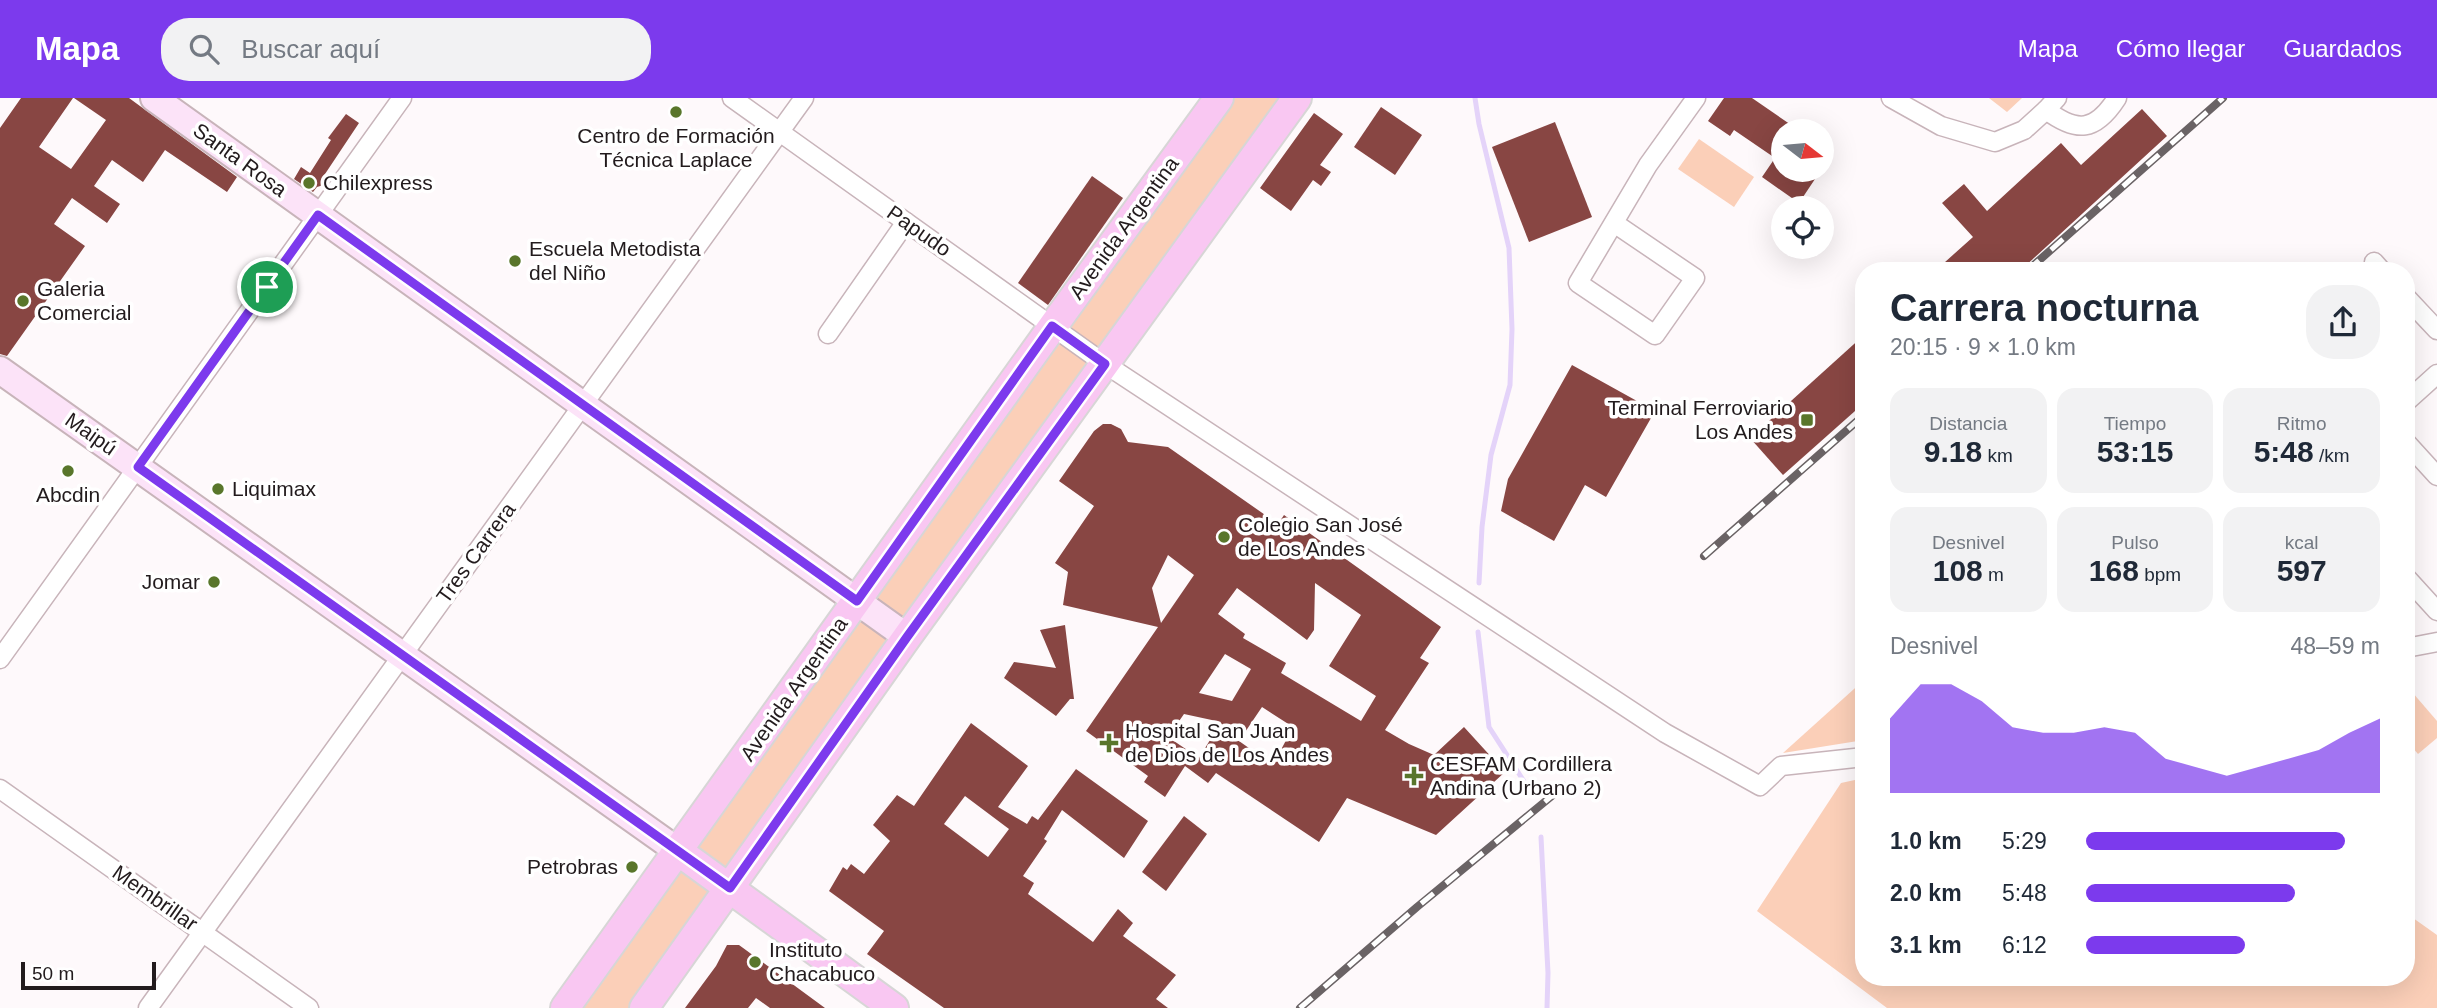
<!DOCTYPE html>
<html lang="es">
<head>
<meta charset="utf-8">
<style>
  body { margin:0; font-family:Arial,sans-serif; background:#f2f2f3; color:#1f2937; height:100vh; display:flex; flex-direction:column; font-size:26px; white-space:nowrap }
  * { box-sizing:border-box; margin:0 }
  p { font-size:23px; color:#747a83 }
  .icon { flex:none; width:38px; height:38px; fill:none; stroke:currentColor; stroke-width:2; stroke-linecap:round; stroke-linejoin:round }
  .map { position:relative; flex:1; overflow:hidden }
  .panel { position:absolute; left:1855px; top:164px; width:560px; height:724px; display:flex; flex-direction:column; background:#fff; border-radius:28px; box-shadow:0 7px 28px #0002 }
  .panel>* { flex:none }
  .needle { width:46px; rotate:106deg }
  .tools { position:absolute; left:1771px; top:21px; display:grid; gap:14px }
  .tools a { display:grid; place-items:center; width:63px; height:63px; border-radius:50%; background:#fff; box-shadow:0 7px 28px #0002; font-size:35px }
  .scale { position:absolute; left:21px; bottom:18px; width:135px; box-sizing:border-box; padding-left:7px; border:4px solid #221b1d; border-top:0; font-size:19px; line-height:24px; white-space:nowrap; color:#221b1d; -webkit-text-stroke:5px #fff; paint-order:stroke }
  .pin { position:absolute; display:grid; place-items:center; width:60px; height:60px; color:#fff; margin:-30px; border:4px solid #fff; border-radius:50%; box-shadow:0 2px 7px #0007 }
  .round { display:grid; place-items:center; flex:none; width:74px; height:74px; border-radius:28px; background:#f2f2f3 }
  .head { display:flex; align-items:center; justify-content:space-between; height:119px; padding:0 35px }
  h1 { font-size:38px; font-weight:600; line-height:52px }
  .stats { display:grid; grid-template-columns:repeat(3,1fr); gap:10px; height:119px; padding:7px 35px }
  .stats div { display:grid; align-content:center; border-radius:18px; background:#f2f2f3; text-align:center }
  .stats b { font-size:30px; font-weight:600 }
  .stats small { font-size:19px; font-weight:400 }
  .stats p { font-size:19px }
  .chart { height:196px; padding:14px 35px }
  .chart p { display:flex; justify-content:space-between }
  .chart svg { width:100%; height:126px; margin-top:7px; fill:#7c3aed; opacity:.7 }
  ul { padding:0 35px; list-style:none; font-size:23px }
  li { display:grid; grid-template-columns:112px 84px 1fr; align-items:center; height:52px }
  li i { height:18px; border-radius:9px; background:#7c3aed }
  header { display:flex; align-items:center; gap:42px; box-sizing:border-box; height:98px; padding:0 35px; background:#7c3aed; color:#fff }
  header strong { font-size:33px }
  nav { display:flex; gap:38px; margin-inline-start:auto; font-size:24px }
  .search { width:490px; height:63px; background:#f2f2f3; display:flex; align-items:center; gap:18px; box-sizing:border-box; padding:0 24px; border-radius:28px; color:#747a83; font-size:26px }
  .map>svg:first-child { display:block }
</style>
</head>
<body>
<header>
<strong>Mapa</strong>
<div class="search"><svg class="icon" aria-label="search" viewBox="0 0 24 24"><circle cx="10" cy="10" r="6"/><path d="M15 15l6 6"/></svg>Buscar aquí</div>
<nav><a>Mapa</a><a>Cómo llegar</a><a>Guardados</a></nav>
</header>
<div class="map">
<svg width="2437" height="910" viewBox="0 0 2437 910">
  <rect width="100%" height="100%" fill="#fef9fb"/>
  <g fill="#fbcfb8">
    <path d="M1228,0H1284L641,910H584Z"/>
    <path d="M1989,0H2022L2007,14Z"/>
    <path d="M1699,41L1754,79L1734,109L1678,71Z"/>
    <path d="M1864,582V642L1783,655Z"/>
    <path d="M2406,587L2437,623V640L2418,656L2406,642Z"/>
    <path d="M1864,680V880H2406V815L2437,837V910H1887L1757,813L1841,685Z"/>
  </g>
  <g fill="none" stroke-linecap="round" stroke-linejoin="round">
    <g stroke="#e4d3f9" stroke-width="5">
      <path d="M1475,0L1479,26L1509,150L1512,231L1510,287L1491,357L1482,429L1479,485"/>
      <path d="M1478,534L1489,629L1525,685"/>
      <path d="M1541,739L1548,875L1547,910"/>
    </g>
  </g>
  <g fill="#884643" fill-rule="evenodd">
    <path d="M21,0H73L39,49L71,71L106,22L74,0H129L237,79L227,94L165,52L143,84L112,62L94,88L120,106L107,125L72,100L54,126L85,148L7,258L0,256V30Z"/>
    <path d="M1724,0H1752L1800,33H1783V72H1821L1799,105L1762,79L1775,60L1734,32L1730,38L1708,23Z"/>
    <path d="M1381,9L1422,37L1395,77L1354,49Z"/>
    <path d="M2142,11L2167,38L2022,171L2016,169L2011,173H1935L1973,139L1942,105L1964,86L1987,113L2061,45L2081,67Z"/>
    <path d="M1314,15L1343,36L1320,67L1331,74L1321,88L1313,82L1291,113L1260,90Z"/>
    <path d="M346,16L359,25L321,82L327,86L317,89L313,94L294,81L301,69L310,75L331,42L328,40Z"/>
    <path d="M1555,24L1592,119L1529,144L1492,49Z"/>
    <path d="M1092,78L1123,100L1048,207L1018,185Z"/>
    <path d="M1864,237V305L1783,377L1750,340Z"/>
    <path d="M1572,267L1655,313L1606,399L1585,387L1554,443L1501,413L1508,381Z"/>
    <path d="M1103,326H1111L1121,331L1128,344L1168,349L1278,426L1284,417L1441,529L1420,560L1429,565L1385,632L1409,646L1434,657L1464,629L1505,674L1436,737L1347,700L1319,744L1216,675L1208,685L1185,668L1165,699L1144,684L1148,678L1086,633L1158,529L1063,507L1068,474L1055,465L1094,408L1059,383L1094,333ZM1168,457L1194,477L1161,525L1152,490ZM1315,485L1361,517L1329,568L1376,598L1361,623L1281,575L1286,565L1243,540L1245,536L1218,516L1237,490L1307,542L1314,532ZM1225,556L1251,571L1232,603L1199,595ZM1262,609L1293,629L1273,667L1239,643ZM1184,616L1221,624L1199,660L1168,639Z"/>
    <path d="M1065,527L1074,601H1070L1056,618L1004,580L1014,564L1056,570L1040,532Z"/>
    <path d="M971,625L1028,668L998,709L1027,726L1032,718L1038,722L1076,671L1148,723L1124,760L1062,712L1044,741L1047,743L1023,778L1034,785L1028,796L1093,844L1118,811L1133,825L1123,838L1176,877L1156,901L1168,910H944L867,856L884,833L829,793L843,769L847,772L851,766L864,776L890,743L873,727L897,697L914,708ZM965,698L1009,731L988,759L944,726Z"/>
    <path d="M1184,718L1207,736L1166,793L1142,774Z"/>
    <path d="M727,847H739L825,910H770L756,900L748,910H685L716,868Z"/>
  </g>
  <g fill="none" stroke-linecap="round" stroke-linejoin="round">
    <g stroke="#c8b4ba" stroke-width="21">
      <g id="street">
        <path d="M732,0L1105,266L1665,635L1760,688L1781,668L1864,659"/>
        <path d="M1891,0L1941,28L1995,44L2024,32L2046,12"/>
        <path d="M2057,0L2046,12C2077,35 2095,34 2117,0"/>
        <path d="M1614,125L1695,180L1655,237L1578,185L1648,67L1696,0"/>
        <path d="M2374,164L2382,173"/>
        <path d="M2406,199L2437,232"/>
        <path d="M828,236L906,124"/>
        <path d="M2406,304L2437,276"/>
        <path d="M2406,344L2437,378"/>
        <path d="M2406,479L2437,513"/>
        <path d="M2406,550L2437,544"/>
        <path d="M0,561L402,0"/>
        <path d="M0,691L309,910"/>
        <path d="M148,910L804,0"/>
      </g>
    </g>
    <g stroke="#c8b4ba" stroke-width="30">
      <g id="secondary">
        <path d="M154,0L907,539"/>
        <path d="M0,272L678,753"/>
      </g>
    </g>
    <g stroke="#d7d6d6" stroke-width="32">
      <g id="primary">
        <path d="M678,753L894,910"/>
        <path d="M565,910L1053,228L1219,0"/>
        <path d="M644,910L907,539L1297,0"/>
      </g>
    </g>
    <use href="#street" stroke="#fff" stroke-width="18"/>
    <use href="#secondary" stroke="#fce3f8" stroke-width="26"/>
    <use href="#primary" stroke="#f9c7f2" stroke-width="28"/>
    <g stroke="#6a6365" stroke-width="8">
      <g id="rail">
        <path d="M2027,173L2223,0"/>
        <path d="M1704,458L1864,317"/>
        <path d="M1300,910L1417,809L1564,688"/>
      </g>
    </g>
    <use href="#rail" stroke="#fff" stroke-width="5" stroke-dasharray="16" stroke-linecap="butt"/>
  </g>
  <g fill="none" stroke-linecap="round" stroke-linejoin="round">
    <g stroke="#fff" stroke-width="14">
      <path id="route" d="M318,117L857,503L1052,228L1105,266L907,539L730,790L138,369Z"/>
    </g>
    <use href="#route" stroke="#7c3aed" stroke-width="9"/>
  </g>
  <g fill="#59762b" stroke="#fff" stroke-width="2.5">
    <circle cx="676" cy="14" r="7"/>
    <circle cx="309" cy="85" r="7"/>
    <circle cx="515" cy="163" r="7"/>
    <circle cx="23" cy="203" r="7"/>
    <rect x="1800" y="315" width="14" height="14" rx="3.5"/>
    <circle cx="68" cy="373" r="7"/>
    <circle cx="218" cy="391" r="7"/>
    <circle cx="1224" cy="439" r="7"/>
    <circle cx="214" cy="484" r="7"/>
    <path d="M1105.5 634.5h7v7h7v7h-7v7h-7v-7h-7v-7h7z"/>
    <path d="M1410.5 667.5h7v7h7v7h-7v7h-7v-7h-7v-7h7z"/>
    <circle cx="632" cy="769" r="7"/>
    <circle cx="755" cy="864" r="7"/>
  </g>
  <g text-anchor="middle" stroke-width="7" stroke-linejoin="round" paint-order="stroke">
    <g font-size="21" fill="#221b1d" stroke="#fff" text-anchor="start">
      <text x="676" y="45" text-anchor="middle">Centro de Formación<tspan x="676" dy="24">Técnica Laplace</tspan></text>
      <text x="323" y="92">Chilexpress</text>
      <text x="529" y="158">Escuela Metodista<tspan x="529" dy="24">del Niño</tspan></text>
      <text x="37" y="198">Galeria<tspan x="37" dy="24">Comercial</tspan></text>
      <text x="1793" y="317" text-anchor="end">Terminal Ferroviario<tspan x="1793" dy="24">Los Andes</tspan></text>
      <text x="232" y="398">Liquimax</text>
      <text x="68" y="404" text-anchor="middle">Abcdin</text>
      <text x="1238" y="434">Colegio San José<tspan x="1238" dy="24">de Los Andes</tspan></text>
      <text x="200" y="491" text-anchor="end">Jomar</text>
      <text x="1125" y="640">Hospital San Juan<tspan x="1125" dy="24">de Dios de Los Andes</tspan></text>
      <text x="1430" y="673">CESFAM Cordillera<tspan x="1430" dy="24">Andina (Urbano 2)</tspan></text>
      <text x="618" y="776" text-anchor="end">Petrobras</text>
      <text x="769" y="859">Instituto<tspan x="769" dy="24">Chacabuco</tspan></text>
    </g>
    <g font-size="21" fill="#221b1d" stroke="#fff">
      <text transform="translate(240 62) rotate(36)" y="7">Santa Rosa</text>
      <text transform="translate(1124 130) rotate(-54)" y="7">Avenida Argentina</text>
      <text transform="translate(919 133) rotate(35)" y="7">Papudo</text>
      <text transform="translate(91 336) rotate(35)" y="7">Maipú</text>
      <text transform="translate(476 455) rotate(-54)" y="7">Tres Carrera</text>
      <text transform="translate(794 591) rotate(-55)" y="7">Avenida Argentina</text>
      <text transform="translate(155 800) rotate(35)" y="7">Membrillar</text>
    </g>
  </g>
</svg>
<div class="tools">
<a><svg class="needle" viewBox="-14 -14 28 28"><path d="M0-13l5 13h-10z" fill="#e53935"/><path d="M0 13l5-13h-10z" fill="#747a83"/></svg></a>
<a><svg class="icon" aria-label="locate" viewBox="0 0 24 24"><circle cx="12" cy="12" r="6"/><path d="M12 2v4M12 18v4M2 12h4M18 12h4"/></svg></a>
</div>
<div class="scale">50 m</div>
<div class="pin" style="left:267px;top:189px;background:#1e9e55"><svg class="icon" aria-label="arrive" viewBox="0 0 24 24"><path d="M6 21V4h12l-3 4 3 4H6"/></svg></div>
<section class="panel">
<div class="head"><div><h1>Carrera nocturna</h1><p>20:15 · 9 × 1.0 km</p></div><a class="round"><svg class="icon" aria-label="share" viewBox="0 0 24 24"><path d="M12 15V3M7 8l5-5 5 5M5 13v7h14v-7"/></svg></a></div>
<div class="stats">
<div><p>Distancia</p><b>9.18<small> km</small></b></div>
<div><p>Tiempo</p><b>53:15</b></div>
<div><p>Ritmo</p><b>5:48<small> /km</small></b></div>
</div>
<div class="stats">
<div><p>Desnivel</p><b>108<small> m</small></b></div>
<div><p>Pulso</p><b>168<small> bpm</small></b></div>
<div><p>kcal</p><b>597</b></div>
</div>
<div class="chart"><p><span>Desnivel</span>48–59 m</p>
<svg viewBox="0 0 160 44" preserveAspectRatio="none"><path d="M0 44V18L10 6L20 6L30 12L40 21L50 23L60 23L70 21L80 23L90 32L100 35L110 38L120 35L130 32L140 29L150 23L160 18V44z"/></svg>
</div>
<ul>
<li><b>1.0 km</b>5:29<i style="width:88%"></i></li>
<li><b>2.0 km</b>5:48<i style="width:71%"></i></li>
<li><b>3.1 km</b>6:12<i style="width:54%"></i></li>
</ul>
</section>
</div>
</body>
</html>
